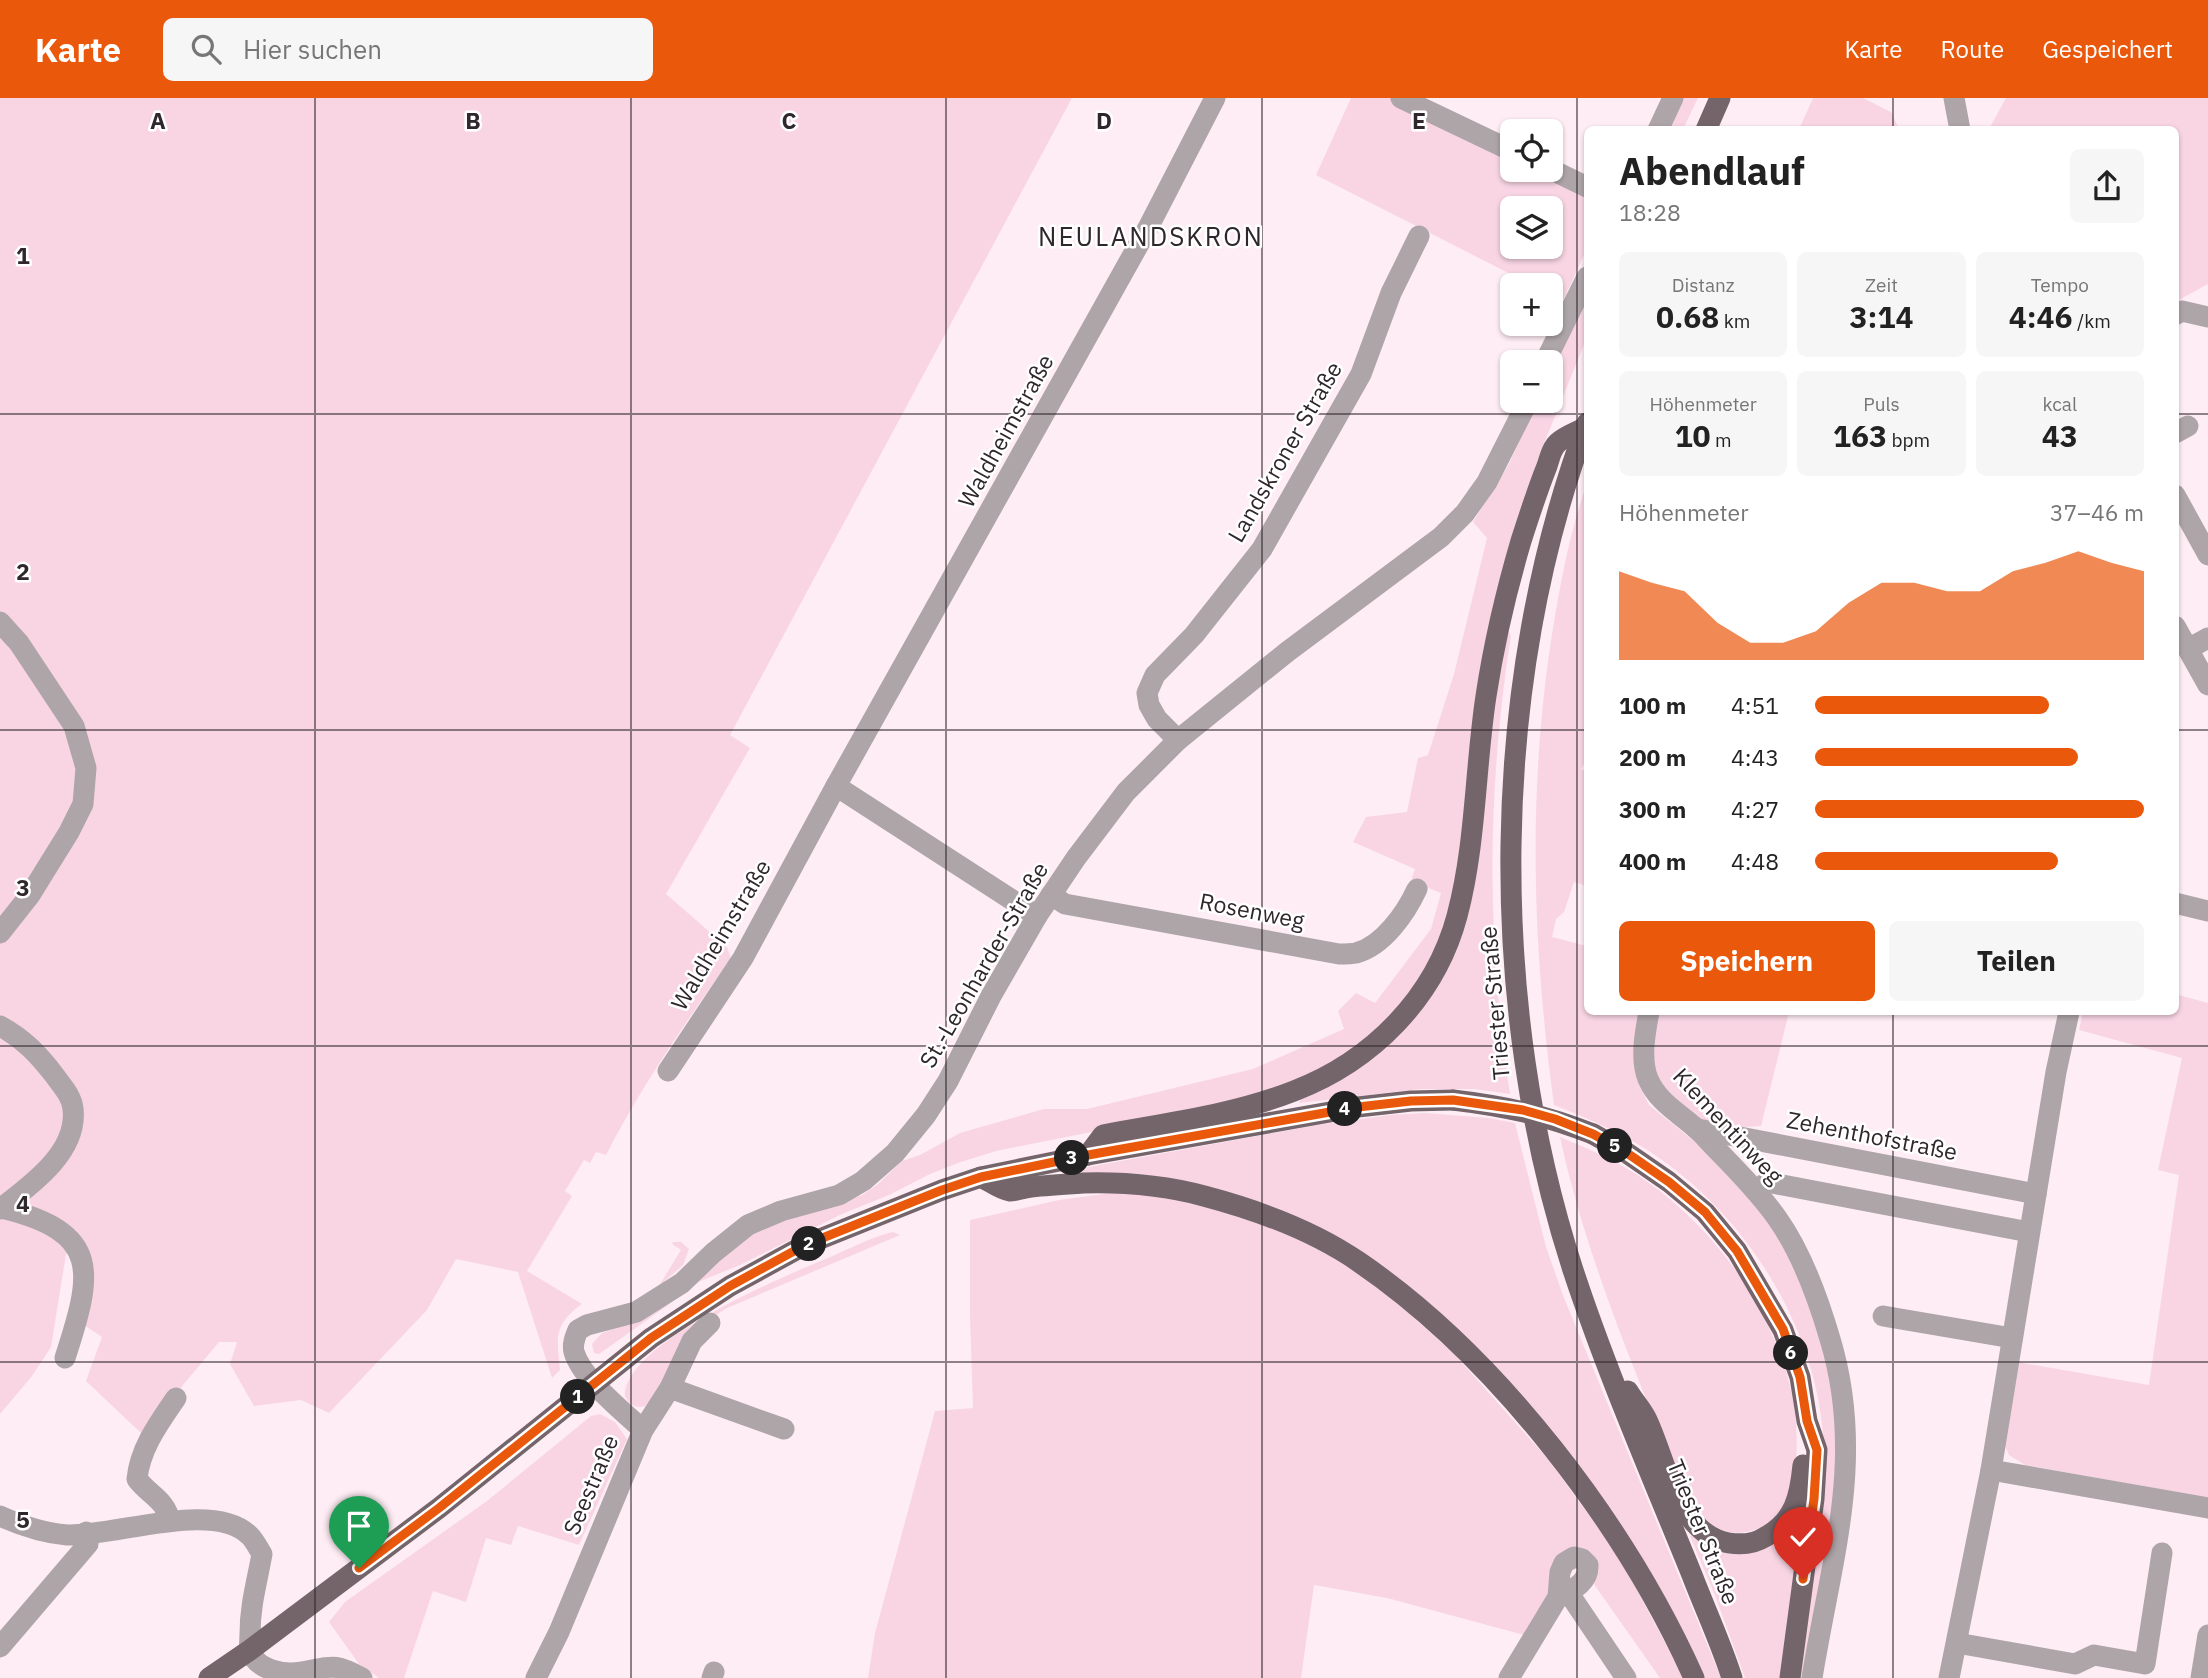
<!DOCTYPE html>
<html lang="de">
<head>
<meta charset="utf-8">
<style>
  body { margin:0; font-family:"IBM Plex Sans",sans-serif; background:#f6f6f6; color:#222; height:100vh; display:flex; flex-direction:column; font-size:26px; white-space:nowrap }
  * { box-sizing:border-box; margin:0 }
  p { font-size:23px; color:#767676 }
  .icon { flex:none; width:38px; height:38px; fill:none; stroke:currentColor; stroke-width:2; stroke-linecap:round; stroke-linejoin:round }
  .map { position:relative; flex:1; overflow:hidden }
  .side { position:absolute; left:1584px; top:28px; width:595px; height:889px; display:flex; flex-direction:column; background:#fff; border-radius:10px; box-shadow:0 2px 5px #0004 }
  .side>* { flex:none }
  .buttons { position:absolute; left:1500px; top:21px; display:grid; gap:14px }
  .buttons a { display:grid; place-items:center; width:63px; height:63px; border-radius:10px; background:#fff; box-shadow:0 2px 5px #0004; font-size:35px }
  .pin { position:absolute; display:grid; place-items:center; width:60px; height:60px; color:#fff; margin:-72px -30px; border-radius:50% 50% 50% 0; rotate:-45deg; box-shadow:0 0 7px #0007 }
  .pin .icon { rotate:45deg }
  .km { position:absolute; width:35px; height:35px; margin:-18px; border-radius:50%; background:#222; color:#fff; font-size:19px; line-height:35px; text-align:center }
  .round { display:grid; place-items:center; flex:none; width:74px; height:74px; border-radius:10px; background:#f6f6f6 }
  .head { display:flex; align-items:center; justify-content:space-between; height:119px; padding:0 35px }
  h1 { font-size:38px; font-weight:700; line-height:52px }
  .metrics { display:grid; grid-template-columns:repeat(3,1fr); gap:10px; height:119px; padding:7px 35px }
  .metrics div { display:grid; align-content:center; border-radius:10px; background:#f6f6f6; text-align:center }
  .metrics b { font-size:30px; font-weight:700 }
  .metrics small { font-size:19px; font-weight:400 }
  .metrics p { font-size:19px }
  .chart { height:196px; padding:14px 35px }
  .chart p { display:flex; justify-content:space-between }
  .chart svg { width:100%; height:126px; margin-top:7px; fill:#ea580c; opacity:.7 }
  .primary-button { display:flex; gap:14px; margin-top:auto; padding:14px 35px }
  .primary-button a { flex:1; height:80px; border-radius:10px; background:#ea580c; color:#fff; font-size:28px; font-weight:700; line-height:80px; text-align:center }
  .primary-button a+a { background:#f6f6f6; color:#222 }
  ul { padding:0 35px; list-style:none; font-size:23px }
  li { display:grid; grid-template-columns:112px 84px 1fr; align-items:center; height:52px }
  li i { height:18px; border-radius:9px; background:#ea580c }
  header { display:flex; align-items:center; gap:42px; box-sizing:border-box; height:98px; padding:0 35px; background:#ea580c; color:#fff }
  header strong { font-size:33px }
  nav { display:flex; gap:38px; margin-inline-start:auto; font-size:24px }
  .search { width:490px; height:63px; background:#f6f6f6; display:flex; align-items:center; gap:18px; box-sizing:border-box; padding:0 24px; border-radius:10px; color:#767676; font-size:26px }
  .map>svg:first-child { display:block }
</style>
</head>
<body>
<header>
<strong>Karte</strong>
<div class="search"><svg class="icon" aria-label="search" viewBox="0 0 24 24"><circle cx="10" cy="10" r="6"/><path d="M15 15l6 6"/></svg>Hier suchen</div>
<nav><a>Karte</a><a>Route</a><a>Gespeichert</a></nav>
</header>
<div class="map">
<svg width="2208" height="1580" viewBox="0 0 2208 1580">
  <rect width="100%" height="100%" fill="#feedf4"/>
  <g fill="#f9d5e4" fill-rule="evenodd">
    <path d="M0,0H1072L730,637L750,650L666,796L727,849L731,860C686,924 642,987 606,1057L596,1054L590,1065L584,1062L565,1093L572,1098L527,1173L582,1206C553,1227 557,1239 560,1272L552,1280L518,1174L456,1161L427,1212L329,1315L301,1302L254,1308L230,1266L237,1244H219L142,1336L86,1283L102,1239L84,1227L68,1144L51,1249L32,1278L0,1316Z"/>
    <path d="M1351,0H1394L1512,56V72H1544L1587,93V150L1563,203L1551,196L1550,187H1532L1316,77ZM1512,110H1550V149H1512Z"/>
    <path d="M1683,0H1698L1683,31L1668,32Z"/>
    <path d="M1813,0H1863L1891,14L1899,31H1796L1801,27Z"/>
    <path d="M2006,0H2208V186L2175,204V32L1989,31Z"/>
    <path d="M1587,195V239L1539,358L1518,421L1464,719L1452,800L1433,857L1400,909L1353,954L1291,987L1192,1014L996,1053L958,1065L930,1076L889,1097L842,1116L740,1167L698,1184L739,1143L759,1132L797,1117L862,1097L877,1087L902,1063L920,1057L960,1035L1044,1011H1087L1253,971L1344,931L1338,913L1356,895L1375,905L1431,831L1441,795L1411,783L1415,771L1353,744L1366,719L1407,714L1418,660L1428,657L1454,576L1487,440L1473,424L1508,368L1538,303H1550L1551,274Z"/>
    <path d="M1587,385V661L1581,671L1587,675V788L1574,784L1564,814L1556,821L1552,839L1587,848V914H1639L1636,966L1638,985L1649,1007L1700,1048L1768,1122L1782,1141L1826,1243L1842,1361L1807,1580H1799C1804,1533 1810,1485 1816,1438C1818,1415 1823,1392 1824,1369C1827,1250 1758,1130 1662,1062C1629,1038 1592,1022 1554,1007C1532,845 1527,686 1554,524C1562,477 1571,430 1587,385Z"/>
    <path d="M1508,533L1511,537C1487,690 1486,843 1510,996L1475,991H1420L1299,1005L1302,1000L1437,886Z"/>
    <path d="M2175,896L2208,905V1400L2025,1367L2009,1357L2004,1346L2017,1264L2149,1287L2179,1077L2158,1072L2182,960L2079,932L2083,914H2175Z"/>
    <path d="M1658,914H1789L1761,1028L1724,1030L1699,1020L1661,989L1654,970L1652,954Z"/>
    <path d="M1426,1015L1488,1020L1515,1025L1546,1149L1564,1200L1721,1580H1704L1548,1332L1327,1136L1084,1076L1081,1074L1083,1070L1317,1027L1390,1017Z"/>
    <path d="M1560,1039C1591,1052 1622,1065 1649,1085C1720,1136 1775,1215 1793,1301C1800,1341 1802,1419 1754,1432C1721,1442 1706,1423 1687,1401C1639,1283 1587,1164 1560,1039Z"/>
    <path d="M1119,1094L1172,1099L1222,1110L1325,1152L1367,1179L1411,1217L1455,1257L1547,1360L1617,1455L1684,1580H1660L1591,1482L1587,1454L1551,1490L1528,1538L1387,1500L1314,1487L1301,1580H868L875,1535L935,1313L973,1310L970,1218V1122L1059,1102Z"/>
    <path d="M893,1134L900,1137L727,1210L686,1236L651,1307C638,1310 632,1311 625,1298C624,1245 784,1178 828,1160C849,1151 871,1139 893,1134Z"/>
    <path d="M673,1144H681L689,1151L683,1167L659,1188L681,1152L672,1146Z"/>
    <path d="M671,1205L599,1256L594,1255L592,1246L602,1235L640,1221Z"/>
    <path d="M600,1316L615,1324L627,1341L579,1447L518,1428L511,1447L486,1440L466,1504L433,1493L404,1580H379L359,1566L329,1524L345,1504L487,1403L591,1318Z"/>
    <path d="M1799,1427L1802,1432L1782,1580H1745L1716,1500L1690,1438C1735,1437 1756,1472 1795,1428Z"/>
  </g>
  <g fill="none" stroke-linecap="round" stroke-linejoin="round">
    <g stroke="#aea5a8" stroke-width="21">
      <path d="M1401,0L1512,53"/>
      <path d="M1954,0L1960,32"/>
      <path d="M1658,32L1673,0"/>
      <path d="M1550,71L1587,89"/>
      <path d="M2175,217L2182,213L2208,219"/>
      <path d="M1545,264L1587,179"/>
      <path d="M2175,335L2188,328"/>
      <path d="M2175,397L2208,457"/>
      <path d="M0,524L19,545L74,628L86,670L83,706L69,734L30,797L0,835"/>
      <path d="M2175,528L2208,587"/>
      <path d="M2188,551L2208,540"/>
      <path d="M1178,642L1157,621L1149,607L1147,595L1155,577L1194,537L1262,451L1361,276L1391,195L1419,138"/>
      <path d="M836,688L1037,818"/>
      <path d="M1051,797L1065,806L1339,856C1344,856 1351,856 1356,855C1383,848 1406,815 1417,791"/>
      <path d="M2175,805L2208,813"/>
      <path d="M1649,914C1645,935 1640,961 1648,981C1659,1007 1685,1018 1703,1037C1728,1064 1756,1090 1777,1120C1802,1155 1818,1200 1830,1241C1866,1360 1831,1462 1812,1580"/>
      <path d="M0,928C24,941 39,957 55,978C62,988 72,998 73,1011C78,1054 31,1087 0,1111"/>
      <path d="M668,973L743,860L836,688L1149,128L1215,0"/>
      <path d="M1698,1031L2036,1096"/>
      <path d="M1756,1093L1767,1084L2029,1134"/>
      <path d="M1,1110C102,1134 93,1174 65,1260"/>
      <path d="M1883,1218L2012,1240"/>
      <path d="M670,1290L784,1331"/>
      <path d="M643,1332C623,1313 582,1281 574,1254C572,1246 575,1239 578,1232L587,1227L636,1214L682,1185L713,1155L748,1127L781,1113L839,1097L863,1083L895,1055L926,1017L948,983L991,898L1037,818L1076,760L1126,694L1178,642L1287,554L1441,439L1465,415L1487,384L1528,303"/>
      <path d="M1991,1372L2208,1410"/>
      <path d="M0,1418C20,1427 44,1435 67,1437C114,1439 214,1401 250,1438C255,1443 258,1450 262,1456C257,1484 250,1507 250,1536C250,1540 249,1548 250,1552C256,1572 283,1577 301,1574C331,1569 333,1564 362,1580"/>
      <path d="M170,1423C165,1401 150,1398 137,1381C140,1350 159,1325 176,1300"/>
      <path d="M1568,1494L1626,1580"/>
      <path d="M1957,1545L2075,1566L2094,1557L2145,1566L2162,1455"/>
      <path d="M0,1549L88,1446L86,1434"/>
      <path d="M536,1580L559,1534L643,1332L670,1290L692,1243L710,1225"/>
      <path d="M712,1580L714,1574"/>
      <path d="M1509,1580L1558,1499L1560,1474L1564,1465L1574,1459L1582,1461L1588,1467C1589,1485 1572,1492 1558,1499"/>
      <path d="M1949,1580L1991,1372L2056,974L2069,914"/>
      <path d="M2201,1580L2208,1537"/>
    </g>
    <g stroke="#74656b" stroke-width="21">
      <path d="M1706,32L1720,0"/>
      <path d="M1587,325C1489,585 1487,908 1573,1172C1607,1275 1651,1376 1692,1477C1705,1511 1721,1545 1732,1580"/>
      <path d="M1593,1036L1627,1055L1669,1084L1705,1114L1737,1153L1783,1232L1800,1279L1807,1323L1817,1352L1814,1401L1790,1580"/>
      <path d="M1088,1057L1103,1037C1167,1025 1233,1017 1294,993C1372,963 1435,900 1457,818C1476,747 1475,670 1486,598C1494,545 1506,494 1521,443C1529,418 1537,393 1547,368C1549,362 1551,353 1555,348C1560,340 1577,334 1586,329"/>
      <path d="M981,1079C989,1083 1001,1092 1010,1093C1016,1093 1024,1090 1031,1089C1048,1087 1066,1086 1083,1085C1122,1084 1167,1088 1204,1098C1257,1112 1314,1133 1359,1164C1498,1259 1626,1428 1694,1580"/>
      <path d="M1628,1293C1633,1302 1641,1310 1646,1320C1666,1360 1676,1436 1729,1445C1742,1447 1754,1446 1765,1439C1795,1423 1800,1398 1803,1367"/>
      <path d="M209,1580L250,1552L439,1410L651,1240L730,1188L805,1147L942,1092L981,1079L1088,1057L1358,1009L1411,1003L1453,1002"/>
    </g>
    <path stroke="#74656b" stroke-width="21" d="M1453,1002C1504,1008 1545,1017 1593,1036"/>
  </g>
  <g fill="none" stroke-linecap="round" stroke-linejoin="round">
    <g stroke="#fff" stroke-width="14">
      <path id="route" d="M359,1470L439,1410L651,1240L730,1188L805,1147L942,1092L981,1079L1088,1057L1358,1009L1411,1003L1453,1002L1523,1012L1555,1021L1593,1036L1627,1055L1669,1084L1705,1114L1737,1153L1783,1231L1800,1279L1807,1323L1817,1352L1814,1401L1803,1481"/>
    </g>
    <use href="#route" stroke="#ea580c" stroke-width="9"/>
  </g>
  <path fill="none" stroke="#2f272b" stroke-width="2" stroke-opacity="0.55" d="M315,0V1580M631,0V1580M946,0V1580M1262,0V1580M1577,0V1580M1893,0V32M0,316H1587M2175,316H2208M0,632H1587M2175,632H2208M1893,914V1580M0,948H2208M0,1264H2208"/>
  <g text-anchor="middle" stroke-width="5" stroke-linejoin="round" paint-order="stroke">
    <g font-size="23" fill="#2f272b" stroke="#fff">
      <text transform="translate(1006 333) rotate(-61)" y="8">Waldheimstraße</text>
      <text transform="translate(1285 354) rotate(-60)" y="8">Landskroner Straße</text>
      <text transform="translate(1252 813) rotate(11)" y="8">Rosenweg</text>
      <text transform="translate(721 837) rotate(-59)" y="8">Waldheimstraße</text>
      <text transform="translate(984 867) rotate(-60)" y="8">St.-Leonharder-Straße</text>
      <text transform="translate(1495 905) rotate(-95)" y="8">Triester Straße</text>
      <text transform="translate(1728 1028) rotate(47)" y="8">Klementinweg</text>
      <text transform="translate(1872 1038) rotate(11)" y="8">Zehenthofstraße</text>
      <text transform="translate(591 1387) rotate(-67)" y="8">Seestraße</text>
      <text transform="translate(1703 1434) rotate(68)" y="8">Triester Straße</text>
    </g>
    <g font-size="26" letter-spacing="2" fill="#2f272b" stroke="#fff">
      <text x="1151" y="148">NEULANDSKRON</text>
    </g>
  </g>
  <g font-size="23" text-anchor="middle" font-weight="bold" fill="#2f272b" stroke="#fff" stroke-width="5" stroke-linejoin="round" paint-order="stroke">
    <text x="158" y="31">A</text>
    <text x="473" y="31">B</text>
    <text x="789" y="31">C</text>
    <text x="1104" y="31">D</text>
    <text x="1419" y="31">E</text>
    <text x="23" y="166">1</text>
    <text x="23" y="482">2</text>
    <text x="23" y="798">3</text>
    <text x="23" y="1114">4</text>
    <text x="23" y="1430">5</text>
  </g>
</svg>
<div class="buttons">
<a><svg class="icon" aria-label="locate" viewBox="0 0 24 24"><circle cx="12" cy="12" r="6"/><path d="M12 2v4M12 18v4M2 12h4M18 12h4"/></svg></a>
<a><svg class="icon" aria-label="layers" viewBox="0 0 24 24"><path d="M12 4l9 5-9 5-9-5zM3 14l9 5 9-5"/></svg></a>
<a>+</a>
<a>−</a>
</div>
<div class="pin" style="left:359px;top:1470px;background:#1e9e55"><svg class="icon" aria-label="arrive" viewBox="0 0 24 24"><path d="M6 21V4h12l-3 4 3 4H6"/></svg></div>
<div class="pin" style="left:1803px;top:1481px;background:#d93025"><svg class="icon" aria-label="check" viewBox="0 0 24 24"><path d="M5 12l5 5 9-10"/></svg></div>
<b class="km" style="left:578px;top:1299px">1</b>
<b class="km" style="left:809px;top:1146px">2</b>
<b class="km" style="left:1072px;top:1060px">3</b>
<b class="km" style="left:1345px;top:1011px">4</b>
<b class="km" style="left:1615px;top:1048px">5</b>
<b class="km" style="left:1791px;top:1255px">6</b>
<section class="side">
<div class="head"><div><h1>Abendlauf</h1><p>18:28</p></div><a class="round"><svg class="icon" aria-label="share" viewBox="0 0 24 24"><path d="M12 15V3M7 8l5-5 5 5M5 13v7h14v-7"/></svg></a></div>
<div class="metrics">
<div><p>Distanz</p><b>0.68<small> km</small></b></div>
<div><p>Zeit</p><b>3:14</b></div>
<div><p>Tempo</p><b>4:46<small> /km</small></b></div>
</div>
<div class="metrics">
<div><p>Höhenmeter</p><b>10<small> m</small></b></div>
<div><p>Puls</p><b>163<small> bpm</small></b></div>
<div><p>kcal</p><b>43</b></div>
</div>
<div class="chart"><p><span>Höhenmeter</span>37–46 m</p>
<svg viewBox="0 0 160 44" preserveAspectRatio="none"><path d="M0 44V13L10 17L20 20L30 31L40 38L50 38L60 34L70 24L80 17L90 17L100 20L110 20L120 13L130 10L140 6L150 10L160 13V44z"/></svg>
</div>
<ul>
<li><b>100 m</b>4:51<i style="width:71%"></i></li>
<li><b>200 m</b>4:43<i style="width:80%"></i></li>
<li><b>300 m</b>4:27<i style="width:100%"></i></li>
<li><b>400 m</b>4:48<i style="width:74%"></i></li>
</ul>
<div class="primary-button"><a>Speichern</a><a>Teilen</a></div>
</section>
</div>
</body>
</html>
